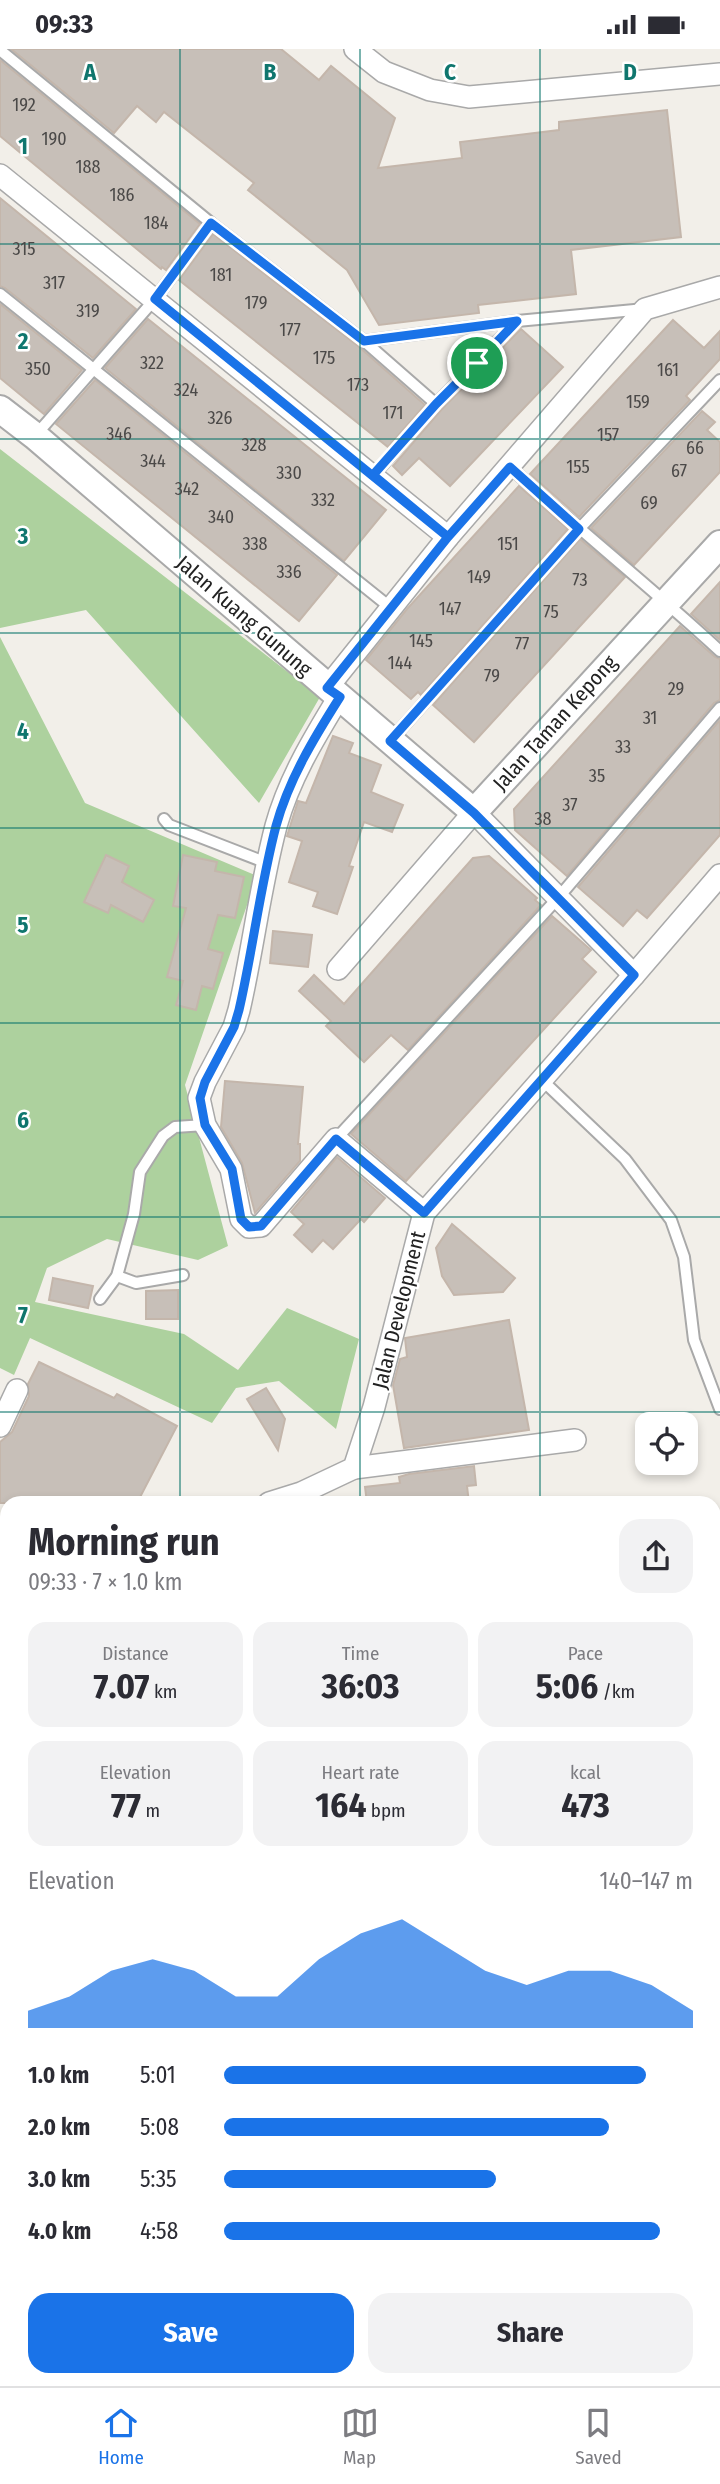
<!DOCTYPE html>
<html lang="en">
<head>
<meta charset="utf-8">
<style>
  body { margin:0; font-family:"Fira Sans Condensed",sans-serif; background:#f2f2f3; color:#2b2b33; height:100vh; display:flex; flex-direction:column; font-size:26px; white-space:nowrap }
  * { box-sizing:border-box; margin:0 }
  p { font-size:23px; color:#7c7c81 }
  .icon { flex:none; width:38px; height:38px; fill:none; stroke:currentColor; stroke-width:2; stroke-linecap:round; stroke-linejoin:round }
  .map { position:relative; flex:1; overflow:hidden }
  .side { position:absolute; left:0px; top:1447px; width:721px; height:891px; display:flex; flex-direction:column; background:#fff; border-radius:21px 21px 0 0; box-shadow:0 4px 10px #0003 }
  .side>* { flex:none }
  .buttons { position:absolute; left:635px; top:1363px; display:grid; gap:14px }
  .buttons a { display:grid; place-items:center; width:63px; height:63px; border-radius:14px; background:#fff; box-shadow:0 4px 10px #0003; font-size:35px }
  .pin { position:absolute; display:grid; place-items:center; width:60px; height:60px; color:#fff; margin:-30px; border:4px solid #fff; border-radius:50%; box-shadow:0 2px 7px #0007 }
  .round { display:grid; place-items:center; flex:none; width:74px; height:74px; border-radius:21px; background:#f2f2f3 }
  .headline { display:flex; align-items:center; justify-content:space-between; height:119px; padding:0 28px }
  h1 { font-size:38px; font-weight:700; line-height:52px }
  .figures { display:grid; grid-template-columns:repeat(3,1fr); gap:10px; height:119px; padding:7px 28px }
  .figures div { display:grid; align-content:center; border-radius:18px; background:#f2f2f3; text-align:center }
  .figures b { font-size:35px; font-weight:700 }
  .figures small { font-size:19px; font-weight:400 }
  .figures p { font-size:19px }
  .chart { height:196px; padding:14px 28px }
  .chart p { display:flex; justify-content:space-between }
  .chart svg { width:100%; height:126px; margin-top:7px; fill:#1a73e8; opacity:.7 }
  .action { display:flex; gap:14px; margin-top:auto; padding:14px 28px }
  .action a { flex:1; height:80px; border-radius:21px; background:#1a73e8; color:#fff; font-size:28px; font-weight:700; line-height:80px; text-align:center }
  .action a+a { background:#f2f2f3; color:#2b2b33 }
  ul { padding:0 28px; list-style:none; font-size:23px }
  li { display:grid; grid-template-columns:112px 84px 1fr; align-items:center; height:52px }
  li i { height:18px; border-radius:9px; background:#1a73e8 }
  .status { display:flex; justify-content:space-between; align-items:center; height:49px; padding:0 35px; background:#fff; direction:ltr }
  .status svg { height:19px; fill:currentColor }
  .tabs { display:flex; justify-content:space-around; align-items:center; height:98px; border-top:2px solid #e1e1e2; background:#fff; font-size:19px; color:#7c7c81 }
  .tabs a { display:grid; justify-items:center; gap:4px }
  .tabs .on { color:#1a73e8 }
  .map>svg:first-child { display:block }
</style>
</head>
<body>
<div class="status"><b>09:33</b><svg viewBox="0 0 49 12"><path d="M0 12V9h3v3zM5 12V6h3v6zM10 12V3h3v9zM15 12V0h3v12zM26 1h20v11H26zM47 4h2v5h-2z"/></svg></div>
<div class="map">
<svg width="720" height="2337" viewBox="0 0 720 2337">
  <rect width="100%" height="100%" fill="#f2efe9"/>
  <g fill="#add19e">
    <path d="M0,400L320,648L259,754L86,561L0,579Z"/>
    <path d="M0,588L85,754L257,827L185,1036L228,1197L198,1211L107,1190L47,1219L35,1253L184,1285L238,1321L287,1259L359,1290L336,1380L279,1332L236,1339L212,1374L30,1289L14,1326L0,1319Z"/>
  </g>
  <path fill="#aad3df" d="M0,1600L7,1601V1645L0,1644Z"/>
  <g fill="#c7bfb8" stroke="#c4b6ab" stroke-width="2">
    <path d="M11,0H281L319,31L331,17L395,69L378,119L462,109L460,93L559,81V73L667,61L681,188L571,201L576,245L478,256L479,264L379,276L347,221L248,141L254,134L164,63L156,73L137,57L114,84Z"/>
    <path d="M0,11L200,175L166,221L162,218L161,220L0,87Z"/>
    <path d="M0,149L136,260L93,309L5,239L0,237Z"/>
    <path d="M213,185L358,297L425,356L388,398L179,231Z"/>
    <path d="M0,255L82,321L44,365L0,329Z"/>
    <path d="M148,270L386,461L344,512L105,319Z"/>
    <path d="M673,271L704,299L720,282V310L686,347L690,351L579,468L530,425Z"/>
    <path d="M521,280L563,318L450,437L419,409L402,426L393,417L442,360Z"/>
    <path d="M95,331L337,526L299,572L56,375Z"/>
    <path d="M702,362L715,373L707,381L720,393V423L634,516L591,479Z"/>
    <path d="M519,437L568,480L421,646L418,643L411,650L366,611L407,560Z"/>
    <path d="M580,490L625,528L474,693L433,656Z"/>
    <path d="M720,533V591L691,565Z"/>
    <path d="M680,577L715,608L720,610V651L714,654L567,827L515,781L514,760Z"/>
    <path d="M720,671V786L647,869L637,861L623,877L578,838Z"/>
    <path d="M333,687L353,694L349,704L381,716L371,743L403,756L392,783L364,773L349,817L353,818L337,865L313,857L318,843L289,833L302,792L287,787L298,752L306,754Z"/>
    <path d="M106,806L129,817L122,833L154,851L143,873L111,856L108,864L84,853Z"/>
    <path d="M183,806L217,813L215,822L244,828L235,869L218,866L208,900L223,904L213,940L202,937L196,961L176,956L183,932L167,928L186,859L173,857Z"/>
    <path d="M489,807L537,849L535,851L541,856L408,1001L391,986L364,1013L326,977L331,972L299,942L314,926L344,955L473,809Z"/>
    <path d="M552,867L591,901L582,910L596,923L406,1132L351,1085Z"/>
    <path d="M273,882L312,886L308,918L270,914Z"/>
    <path d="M225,1032L303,1038L298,1095H300V1112L255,1164L242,1114L221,1078Z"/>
    <path d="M337,1108L385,1149L364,1173L361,1170L333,1200L323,1191L312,1203L294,1186L304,1175L291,1163Z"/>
    <path d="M452,1175L515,1229L503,1243L454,1246L442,1227L436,1199Z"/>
    <path d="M53,1229L93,1237L88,1259L49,1251Z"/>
    <path d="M178,1241V1270H146V1242Z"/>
    <path d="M509,1271L529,1381L404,1399L393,1336L400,1310L407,1308L405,1289Z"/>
    <path d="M39,1313L114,1349L117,1345L177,1377L137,1454H0V1393L12,1383L29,1347L28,1335Z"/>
    <path d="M266,1339L285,1370L278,1401L247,1350Z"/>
    <path d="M474,1417L476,1436L467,1437L469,1454H367L365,1438L400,1434L399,1428L409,1425Z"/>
  </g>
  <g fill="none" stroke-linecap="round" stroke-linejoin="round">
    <g stroke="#a9a9a9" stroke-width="14">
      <g id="service">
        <path d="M0,1L211,174L364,292L436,355L517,272L645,260"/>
        <path d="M0,245L391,559"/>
        <path d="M364,292L517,272"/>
        <path d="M35,387L155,250L211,174"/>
        <path d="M510,418C579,481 652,539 720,602"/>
        <path d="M373,427L436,355"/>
        <path d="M391,691L579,480L720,331"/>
        <path d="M164,770L169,776L267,814"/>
        <path d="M542,1031L625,1110L671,1171L684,1208L694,1291L720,1360"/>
        <path d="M336,1090L558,849L720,659"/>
        <path d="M117,1227L136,1234L183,1226"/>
        <path d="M100,1250L117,1227L134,1165L140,1123L163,1087L175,1078L205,1076"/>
        <path d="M714,1562L720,1556"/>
        <path d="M0,1761L7,1762"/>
        <path d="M714,1861H720"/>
        <path d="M0,1953L7,1951"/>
        <path d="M0,1997L7,1995"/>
        <path d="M714,2172L720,2171"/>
        <path d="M49,2331L51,2337"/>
        <path d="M184,2331L186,2337"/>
        <path d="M405,2331L406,2337"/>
      </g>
    </g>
    <g stroke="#a9a9a9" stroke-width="24">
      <g id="minor">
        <path d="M355,0L384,23L430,41L469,48L720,25"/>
        <path d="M0,126L448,488"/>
        <path d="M327,639L448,488L645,260L720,238"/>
        <path d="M339,648C314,689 289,730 276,777C260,838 253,900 239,961L234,978L205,1033L199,1049L205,1076L231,1120L241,1170L249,1178L261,1177L336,1090L424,1164"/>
        <path d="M338,920L474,763L634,926"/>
        <path d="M0,1377L17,1341"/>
        <path d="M354,1419L575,1391"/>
        <path d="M269,1454L301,1444L354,1419L374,1358L424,1164L634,926L720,826"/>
        <path d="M0,1553L7,1555"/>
      </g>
    </g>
    <g stroke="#a9a9a9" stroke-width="30">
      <path id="tertiary" d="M0,360L35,387L474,763L720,495"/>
    </g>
    <g stroke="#a06b00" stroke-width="35">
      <g id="primary">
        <path d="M714,1924L720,1922"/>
        <path d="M714,1971L720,1970"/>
        <path d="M0,2104L7,2102"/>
        <path d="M0,2157L7,2154"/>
      </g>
    </g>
    <use href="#service" stroke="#fff" stroke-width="10"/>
    <use href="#minor" stroke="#fff" stroke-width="21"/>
    <use href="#tertiary" stroke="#fff" stroke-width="26"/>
    <use href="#primary" stroke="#fcd6a4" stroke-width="32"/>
    <g stroke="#707070" stroke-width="8">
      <g id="rail">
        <path d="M714,1942L720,1941"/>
        <path d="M714,1958L720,1956"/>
        <path d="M0,2133L7,2131"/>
        <path d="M0,2145L7,2142"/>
      </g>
    </g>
    <use href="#rail" stroke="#fff" stroke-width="5" stroke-dasharray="16" stroke-linecap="butt"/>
  </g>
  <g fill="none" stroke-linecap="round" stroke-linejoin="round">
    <g stroke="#fff" stroke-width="14">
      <path id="route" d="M477,314L436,355L373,426L448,488L327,639L340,648C314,689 289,730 276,777C260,838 253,900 239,961L234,978L205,1033L200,1049L205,1076L232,1120L241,1170L249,1178L261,1177L336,1090L424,1164L634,926L474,764L390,692L579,480L510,418L448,488L155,250L211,174L364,292L517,272L477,314"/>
    </g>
    <use href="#route" stroke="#1a73e8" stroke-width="9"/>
  </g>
  <path fill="none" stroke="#0f766e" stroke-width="2" stroke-opacity="0.55" d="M180,0V1454M360,0V1454M540,0V1454M0,195H720M0,390H720M0,584H720M0,779H720M0,974H720M0,1168H720M0,1363H720M0,1558H7M714,1558H720M0,1753H7M714,1753H720M0,1948H7M714,1948H720M0,2142H7M714,2142H720M180,2331V2337M360,2331V2337M540,2331V2337"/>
  <g text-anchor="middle" stroke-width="5" stroke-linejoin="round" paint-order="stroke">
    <g font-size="18" fill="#4b4948">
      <text x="24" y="62">192</text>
      <text x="54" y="96">190</text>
      <text x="88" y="124">188</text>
      <text x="122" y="152">186</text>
      <text x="156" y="180">184</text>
      <text x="24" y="206">315</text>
      <text x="221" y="232">181</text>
      <text x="54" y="240">317</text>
      <text x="256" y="260">179</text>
      <text x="88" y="268">319</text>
      <text x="290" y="287">177</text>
      <text x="324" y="315">175</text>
      <text x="152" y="320">322</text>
      <text x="38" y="326">350</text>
      <text x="668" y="327">161</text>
      <text x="358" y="342">173</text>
      <text x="186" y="347">324</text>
      <text x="638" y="359">159</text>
      <text x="393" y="370">171</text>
      <text x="220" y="375">326</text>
      <text x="119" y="391">346</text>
      <text x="608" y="392">157</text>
      <text x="254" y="402">328</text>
      <text x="695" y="405">66</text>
      <text x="153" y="418">344</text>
      <text x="578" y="424">155</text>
      <text x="679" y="428">67</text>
      <text x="289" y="430">330</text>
      <text x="187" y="446">342</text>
      <text x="323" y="457">332</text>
      <text x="649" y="460">69</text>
      <text x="221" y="474">340</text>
      <text x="255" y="501">338</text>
      <text x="508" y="501">151</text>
      <text x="289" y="529">336</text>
      <text x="479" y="534">149</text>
      <text x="580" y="537">73</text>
      <text x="450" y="566">147</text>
      <text x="551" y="569">75</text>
      <text x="421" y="598">145</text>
      <text x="522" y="601">77</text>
      <text x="400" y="620">144</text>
      <text x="492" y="633">79</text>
      <text x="676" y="646">29</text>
      <text x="650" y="675">31</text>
      <text x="623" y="704">33</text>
      <text x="597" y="733">35</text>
      <text x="570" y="762">37</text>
      <text x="543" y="776">38</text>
    </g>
    <g font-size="21" fill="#222" stroke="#fff">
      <text transform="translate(244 567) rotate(41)" y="7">Jalan Kuang Gunung</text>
      <text transform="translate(555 674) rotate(-48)" y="7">Jalan Taman Kepong</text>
      <text transform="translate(399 1261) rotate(-76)" y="7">Jalan Development</text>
    </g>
  </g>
  <g font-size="23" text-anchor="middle" font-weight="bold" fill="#0f766e" stroke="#fff" stroke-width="5" stroke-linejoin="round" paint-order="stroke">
    <text x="90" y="31">A</text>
    <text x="270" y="31">B</text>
    <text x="450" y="31">C</text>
    <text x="630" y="31">D</text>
    <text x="23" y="105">1</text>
    <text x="23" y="300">2</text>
    <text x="23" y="495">3</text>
    <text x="23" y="690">4</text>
    <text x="23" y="884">5</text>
    <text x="23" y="1079">6</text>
    <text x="23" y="1274">7</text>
  </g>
</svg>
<div class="buttons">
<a><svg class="icon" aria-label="locate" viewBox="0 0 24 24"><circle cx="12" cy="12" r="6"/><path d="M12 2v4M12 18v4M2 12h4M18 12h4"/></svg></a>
</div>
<div class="pin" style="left:477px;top:314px;background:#1e9e55"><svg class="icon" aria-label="arrive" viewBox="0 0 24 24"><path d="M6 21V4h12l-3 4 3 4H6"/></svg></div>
<section class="side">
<div class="headline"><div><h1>Morning run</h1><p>09:33 · 7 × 1.0 km</p></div><a class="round"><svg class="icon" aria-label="share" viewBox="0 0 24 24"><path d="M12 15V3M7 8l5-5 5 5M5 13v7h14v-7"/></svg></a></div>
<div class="figures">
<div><p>Distance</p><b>7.07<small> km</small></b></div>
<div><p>Time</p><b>36:03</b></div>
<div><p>Pace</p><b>5:06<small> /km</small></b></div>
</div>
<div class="figures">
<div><p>Elevation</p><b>77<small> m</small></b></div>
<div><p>Heart rate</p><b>164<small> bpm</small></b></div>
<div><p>kcal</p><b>473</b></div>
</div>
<div class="chart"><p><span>Elevation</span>140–147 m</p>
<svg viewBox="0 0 160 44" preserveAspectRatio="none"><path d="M0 44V38L10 33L20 24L30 20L40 24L50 33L60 33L70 20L80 11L90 6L100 15L110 24L120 29L130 24L140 24L150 29L160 38V44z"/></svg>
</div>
<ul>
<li><b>1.0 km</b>5:01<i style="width:90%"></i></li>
<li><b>2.0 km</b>5:08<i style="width:82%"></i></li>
<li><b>3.0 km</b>5:35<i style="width:58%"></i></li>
<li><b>4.0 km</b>4:58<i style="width:93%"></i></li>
</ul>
<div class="action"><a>Save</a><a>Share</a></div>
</section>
</div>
<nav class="tabs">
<a class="on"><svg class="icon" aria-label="home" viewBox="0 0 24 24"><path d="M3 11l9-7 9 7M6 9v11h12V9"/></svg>Home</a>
<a><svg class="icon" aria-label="map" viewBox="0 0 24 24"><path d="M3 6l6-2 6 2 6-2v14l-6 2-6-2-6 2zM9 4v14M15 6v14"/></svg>Map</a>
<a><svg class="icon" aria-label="saved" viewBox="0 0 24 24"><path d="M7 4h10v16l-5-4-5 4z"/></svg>Saved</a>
</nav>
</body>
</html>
